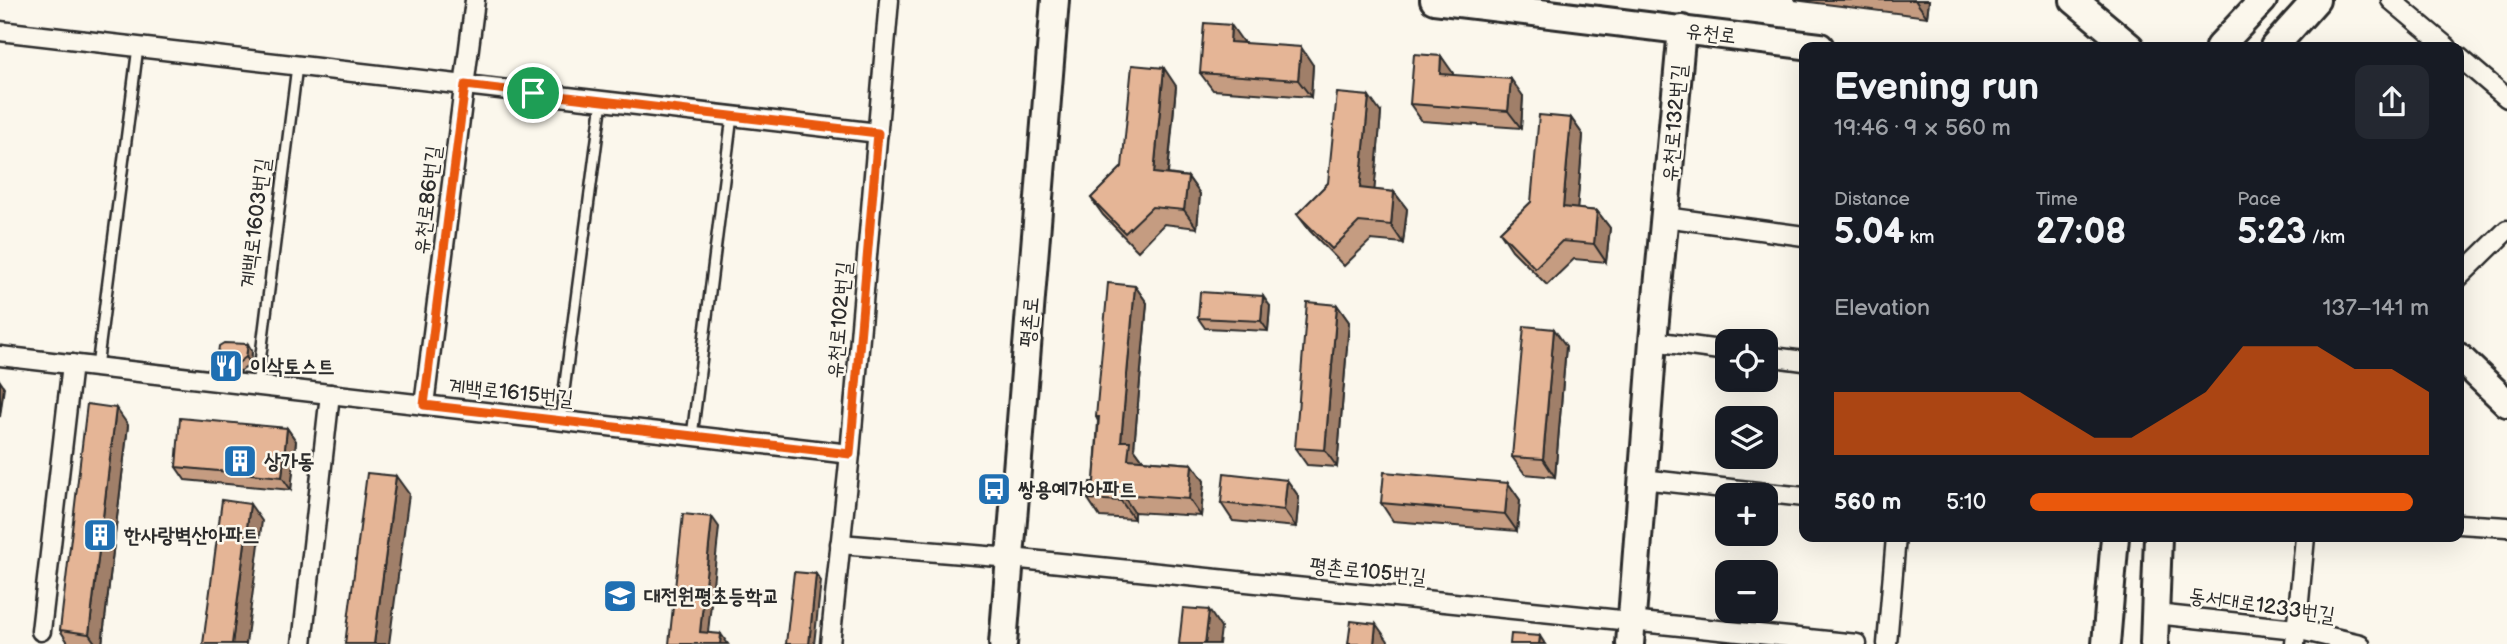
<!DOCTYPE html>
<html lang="en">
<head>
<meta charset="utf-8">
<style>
  body { margin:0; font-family:"Balsamiq Sans","Poor Story",sans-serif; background:#242831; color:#f1f3f6; height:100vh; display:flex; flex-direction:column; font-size:26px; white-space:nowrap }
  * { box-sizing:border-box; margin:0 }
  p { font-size:23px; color:#9ea1a6 }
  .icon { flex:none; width:38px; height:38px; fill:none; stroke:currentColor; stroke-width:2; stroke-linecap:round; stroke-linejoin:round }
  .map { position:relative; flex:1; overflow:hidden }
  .sheet { position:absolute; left:1799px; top:42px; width:665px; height:500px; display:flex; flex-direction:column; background:#171b24; border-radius:14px; box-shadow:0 7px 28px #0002 }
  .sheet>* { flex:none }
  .buttons { position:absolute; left:1715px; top:329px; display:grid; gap:14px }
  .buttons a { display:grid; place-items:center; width:63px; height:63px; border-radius:14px; background:#171b24; box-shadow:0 7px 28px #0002; font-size:35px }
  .pin { position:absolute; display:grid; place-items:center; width:60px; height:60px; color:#fff; margin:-30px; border:4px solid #fff; border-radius:50%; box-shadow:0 2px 7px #0007 }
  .round { display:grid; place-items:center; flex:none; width:74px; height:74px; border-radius:14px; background:#242831 }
  .summary { display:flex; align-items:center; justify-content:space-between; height:119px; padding:0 35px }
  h1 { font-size:38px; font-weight:800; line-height:52px }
  .figures { display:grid; grid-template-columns:repeat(3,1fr); gap:10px; height:119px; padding:7px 35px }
  .figures div { display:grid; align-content:center }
  .figures b { font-size:35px; font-weight:800 }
  .figures small { font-size:19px; font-weight:400 }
  .figures p { font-size:19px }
  .chart { height:196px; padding:14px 35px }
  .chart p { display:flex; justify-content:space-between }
  .chart svg { width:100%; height:126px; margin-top:7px; fill:#ea580c; opacity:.7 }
  ul { padding:0 35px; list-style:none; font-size:23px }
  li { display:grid; grid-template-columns:112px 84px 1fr; align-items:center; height:52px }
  li i { height:18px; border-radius:9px; background:#ea580c }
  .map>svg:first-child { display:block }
</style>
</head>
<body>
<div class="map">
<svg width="2507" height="644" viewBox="0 0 2507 644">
  <rect width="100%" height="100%" fill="#fbf7ec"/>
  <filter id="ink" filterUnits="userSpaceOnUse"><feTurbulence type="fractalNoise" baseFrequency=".0143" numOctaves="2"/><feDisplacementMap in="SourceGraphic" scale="14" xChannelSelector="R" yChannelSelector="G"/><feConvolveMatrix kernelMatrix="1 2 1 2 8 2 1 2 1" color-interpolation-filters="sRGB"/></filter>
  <g filter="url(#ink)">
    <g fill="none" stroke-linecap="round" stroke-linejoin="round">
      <g stroke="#2b2b2b" stroke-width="14">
        <g id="lane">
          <path d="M97,367L138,47"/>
          <path d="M257,386L297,66"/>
          <path d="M560,421L602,101"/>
          <path d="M692,436L732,116"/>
        </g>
      </g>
      <g stroke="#2b2b2b" stroke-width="23">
        <g id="street">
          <path d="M2391,0L2447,47"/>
          <path d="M0,31L878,133"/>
          <path d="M2459,57L2507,98"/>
          <path d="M1665,217L1804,236"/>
          <path d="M2459,277L2507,230"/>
          <path d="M1653,341L1727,351"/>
          <path d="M0,356L850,454"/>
          <path d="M1766,356L1804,361"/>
          <path d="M424,405L475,0"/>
          <path d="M1642,479L1804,497"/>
          <path d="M2459,524L2507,527"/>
          <path d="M840,544L1011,558L1857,644"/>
          <path d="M2156,614L2296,629L2360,644"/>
          <path d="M41,631L72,364"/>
          <path d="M302,644L330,394"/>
          <path d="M830,644L850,454L889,0"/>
          <path d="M1887,644L1896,537"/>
          <path d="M2295,644L2305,537"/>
        </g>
      </g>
      <g stroke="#2b2b2b" stroke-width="32">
        <g id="secondary">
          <path d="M1434,0L1820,47"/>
          <path d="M2074,0L2130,47"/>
          <path d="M2219,47L2263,0"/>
          <path d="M2274,47L2316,0"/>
          <path d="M2459,357L2507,403"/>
          <path d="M1003,644L1055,0"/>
          <path d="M1630,644L1653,341L1682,29"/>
          <path d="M2106,644L2115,537"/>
          <path d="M2154,644L2158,537"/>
        </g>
      </g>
      <use href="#lane" stroke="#fbf7ec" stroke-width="9"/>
      <use href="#street" stroke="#fbf7ec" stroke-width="18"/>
      <use href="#secondary" stroke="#fbf7ec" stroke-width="26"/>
    </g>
    <g fill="#c59c81" stroke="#2b2b2b" stroke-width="2">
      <path d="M1794,0H1929L1927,17Z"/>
      <path d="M1243,42V43L1313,65L1311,97L1213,90L1200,73Z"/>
      <path d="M1441,56L1453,75L1523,96L1521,128L1422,121L1410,104Z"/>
      <path d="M1176,86L1168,174L1188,177L1200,194L1197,228L1164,224L1138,251L1103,215L1091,198L1122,167Z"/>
      <path d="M1381,113L1374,190L1394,192L1407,209L1403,243L1371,240L1344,266L1310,231L1297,214L1328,183Z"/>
      <path d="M1571,118L1583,135L1577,209L1597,211L1610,228L1606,262L1574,259L1547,285L1512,250L1500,232L1531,202Z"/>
      <path d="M1135,286L1147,303L1134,448L1142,459V460L1192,464L1204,481L1201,516L1134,512V519L1100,517L1088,499L1094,482L1098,421L1096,417Z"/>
      <path d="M1337,305L1349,322L1337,467L1307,465L1295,448Z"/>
      <path d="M1270,306L1268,331L1205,328L1198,318Z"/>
      <path d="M1566,346L1555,477L1525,474L1512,457Z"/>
      <path d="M252,351L251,364L241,371L222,369L217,362Z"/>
      <path d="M128,425L102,644H69L60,630Z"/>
      <path d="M287,428L296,441L291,490L185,480L176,467Z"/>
      <path d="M1287,480L1299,497L1296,527L1233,521L1221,503Z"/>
      <path d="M1508,483L1520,500L1517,531L1393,521L1381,503Z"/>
    </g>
    <g fill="#a07f69" stroke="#2b2b2b" stroke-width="2">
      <path d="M1915,0H1929L1927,17Z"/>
      <path d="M1231,25L1243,42L1242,60L1230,42Z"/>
      <path d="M1301,47L1313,65L1311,97L1298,80Z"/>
      <path d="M1441,56L1453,73L1452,91L1440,74Z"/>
      <path d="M1164,68L1176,86L1166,190L1154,173Z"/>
      <path d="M1511,79L1523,96L1521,128L1508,111Z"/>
      <path d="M1369,96L1381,113L1373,206L1360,188Z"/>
      <path d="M1571,118L1583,135L1576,225L1563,207Z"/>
      <path d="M1188,177L1200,194L1197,228L1184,210Z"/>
      <path d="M1394,192L1407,209L1403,243L1391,225Z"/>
      <path d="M1597,211L1610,228L1606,262L1594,244Z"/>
      <path d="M1135,286L1147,303L1134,448L1142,459L1140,477L1128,459L1121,441Z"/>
      <path d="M1263,296L1270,306L1268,331L1261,321Z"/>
      <path d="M1337,305L1349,322L1337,467L1325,450Z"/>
      <path d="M1554,329L1566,346L1555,477L1543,459Z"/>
      <path d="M248,344L252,351L251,364L246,357Z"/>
      <path d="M0,381L4,387L0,417Z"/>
      <path d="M116,408L128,425L102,644H96L89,634Z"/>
      <path d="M287,428L296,441L291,490L282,477Z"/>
      <path d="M1192,464L1204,481L1201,516L1189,499Z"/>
      <path d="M396,476L409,494L389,644H374Z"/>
      <path d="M1287,480L1299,497L1296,527L1284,510Z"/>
      <path d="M1508,483L1520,500L1517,531L1505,514Z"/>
      <path d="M1122,494L1134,512V519L1121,501Z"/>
      <path d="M250,504L262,521L246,644H232Z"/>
      <path d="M712,517L719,527L707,642L700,632Z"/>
      <path d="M816,574L821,581L814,644H809Z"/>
      <path d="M1209,610L1221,628L1219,644H1205Z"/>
      <path d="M1376,624L1388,641V644H1374Z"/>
      <path d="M721,634L728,644H720Z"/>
      <path d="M1540,636L1545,644H1539Z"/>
    </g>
    <g fill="#e5b596" stroke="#2b2b2b" stroke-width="2">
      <path d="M1204,23L1231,25L1230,42L1301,47L1298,80L1200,73Z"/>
      <path d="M1414,54L1441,56L1440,74L1511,79L1508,111L1410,104Z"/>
      <path d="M1132,65L1164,68L1154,173L1188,177L1184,210L1152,207L1125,233L1091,198L1122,167Z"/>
      <path d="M1337,93L1369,96L1360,188L1394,192L1391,225L1359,222L1332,249L1297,214L1328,183Z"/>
      <path d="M1539,115L1571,118L1563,207L1597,211L1594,244L1562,241L1535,268L1500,232L1531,202Z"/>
      <path d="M1108,283L1135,286L1121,441H1130L1128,459L1192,464L1189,499L1122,494L1121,501L1088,499L1090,482H1094L1099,417H1096Z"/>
      <path d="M1200,292L1263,296L1261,321L1198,318Z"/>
      <path d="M1307,302L1337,305L1325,450L1295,448Z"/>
      <path d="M1524,326L1554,329L1543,459L1512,457Z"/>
      <path d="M224,343L248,344L246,357L237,364L217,362L219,346Z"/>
      <path d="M87,404L116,408L89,634L60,630Z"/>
      <path d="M180,418L287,428L282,477L176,467Z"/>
      <path d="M1384,472L1508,483L1505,514L1381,503Z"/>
      <path d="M367,473L396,476L374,644H345Z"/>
      <path d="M1224,473L1287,480L1284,510L1221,503Z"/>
      <path d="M222,500L250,504L232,644H203Z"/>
      <path d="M683,514L712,517L700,632L721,634L720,644H669Z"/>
      <path d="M794,572L816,574L809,644H786Z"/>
      <path d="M1183,608L1209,610L1205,644H1179Z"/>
      <path d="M1351,621L1376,624L1374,644H1348Z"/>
      <path d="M1511,634L1540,636L1539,644H1510Z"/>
    </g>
  </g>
  <g fill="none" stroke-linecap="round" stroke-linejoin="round" filter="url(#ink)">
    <g stroke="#fff" stroke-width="14">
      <path id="route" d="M465,85L878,133L850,454L424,405Z"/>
    </g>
    <use href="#route" stroke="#ea580c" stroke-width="9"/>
  </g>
  <defs>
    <g id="restaurant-square" transform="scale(1.75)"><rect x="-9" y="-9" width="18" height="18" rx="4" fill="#1f6fb2" stroke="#fbf7ec"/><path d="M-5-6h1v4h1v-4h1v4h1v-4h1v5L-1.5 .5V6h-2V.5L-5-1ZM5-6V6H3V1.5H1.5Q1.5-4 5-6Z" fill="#fff"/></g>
    <g id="building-square" transform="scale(1.75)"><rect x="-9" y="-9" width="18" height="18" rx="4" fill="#1f6fb2" stroke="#fbf7ec"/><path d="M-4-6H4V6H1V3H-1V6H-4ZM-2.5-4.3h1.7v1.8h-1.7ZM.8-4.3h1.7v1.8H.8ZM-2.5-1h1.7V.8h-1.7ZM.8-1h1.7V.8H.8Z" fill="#fff"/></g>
    <g id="bus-square" transform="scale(1.75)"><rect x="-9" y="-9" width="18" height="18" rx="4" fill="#1f6fb2" stroke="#fbf7ec"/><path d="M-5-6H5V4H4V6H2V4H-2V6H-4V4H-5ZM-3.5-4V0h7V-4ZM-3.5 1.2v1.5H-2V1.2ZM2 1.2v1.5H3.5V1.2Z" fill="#fff"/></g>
    <g id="school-square" transform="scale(1.75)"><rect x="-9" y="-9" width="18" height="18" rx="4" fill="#1f6fb2" stroke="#fbf7ec"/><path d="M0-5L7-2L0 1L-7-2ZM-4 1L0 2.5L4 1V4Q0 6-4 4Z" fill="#fff"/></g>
  </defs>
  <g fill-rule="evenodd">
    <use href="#restaurant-square" x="226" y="366"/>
    <use href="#building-square" x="240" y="461"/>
    <use href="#bus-square" x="994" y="489"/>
    <use href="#building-square" x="100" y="535"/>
    <use href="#school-square" x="620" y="596"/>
  </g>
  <g text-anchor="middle" stroke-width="5" stroke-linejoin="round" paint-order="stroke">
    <g font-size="21" fill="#2b2b2b" stroke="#fbf7ec">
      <text transform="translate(1711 33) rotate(7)" y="7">유천로</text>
      <text transform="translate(1674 123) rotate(-85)" y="7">유천로132번길</text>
      <text transform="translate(427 200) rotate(-83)" y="7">유천로86번길</text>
      <text transform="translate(255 223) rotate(-83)" y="7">계백로1603번길</text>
      <text transform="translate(839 320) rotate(-85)" y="7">유천로102번길</text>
      <text transform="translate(1029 322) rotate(-85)" y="7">평촌로</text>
      <text transform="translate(511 392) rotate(6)" y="7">계백로1615번길</text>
      <text transform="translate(1368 571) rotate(6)" y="7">평촌로105번길</text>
      <text transform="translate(2262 605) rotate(8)" y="7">동서대로1233번길</text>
    </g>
    <g font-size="21" font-weight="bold" fill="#2b2b2b" stroke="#fbf7ec" text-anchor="start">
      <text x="250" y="373">이삭토스트</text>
      <text x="264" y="468">상가동</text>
      <text x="1018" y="496">쌍용예가아파트</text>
      <text x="124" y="542">한사랑벽산아파트</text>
      <text x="644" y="603">대전원평초등학교</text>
    </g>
  </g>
</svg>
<div class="buttons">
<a><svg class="icon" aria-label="locate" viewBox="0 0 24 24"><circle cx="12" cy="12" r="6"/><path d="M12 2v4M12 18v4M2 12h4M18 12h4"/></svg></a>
<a><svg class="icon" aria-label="layers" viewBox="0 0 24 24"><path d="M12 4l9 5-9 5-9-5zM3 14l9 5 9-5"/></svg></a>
<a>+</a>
<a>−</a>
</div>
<div class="pin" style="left:533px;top:93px;background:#1e9e55"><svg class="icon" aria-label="arrive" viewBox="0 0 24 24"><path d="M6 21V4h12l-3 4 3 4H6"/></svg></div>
<section class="sheet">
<div class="summary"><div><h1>Evening run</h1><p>19:46 · 9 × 560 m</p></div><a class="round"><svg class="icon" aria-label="share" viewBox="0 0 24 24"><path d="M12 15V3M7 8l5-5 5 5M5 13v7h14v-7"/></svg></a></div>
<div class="figures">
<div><p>Distance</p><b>5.04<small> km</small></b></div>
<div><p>Time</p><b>27:08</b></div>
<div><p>Pace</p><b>5:23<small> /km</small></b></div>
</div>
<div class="chart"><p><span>Elevation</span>137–141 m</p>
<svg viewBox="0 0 160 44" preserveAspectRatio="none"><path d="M0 44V22L10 22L20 22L30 22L40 22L50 22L60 30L70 38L80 38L90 30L100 22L110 6L120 6L130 6L140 14L150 14L160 22V44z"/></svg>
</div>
<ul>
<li><b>560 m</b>5:10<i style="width:96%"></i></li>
</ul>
</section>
</div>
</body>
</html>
